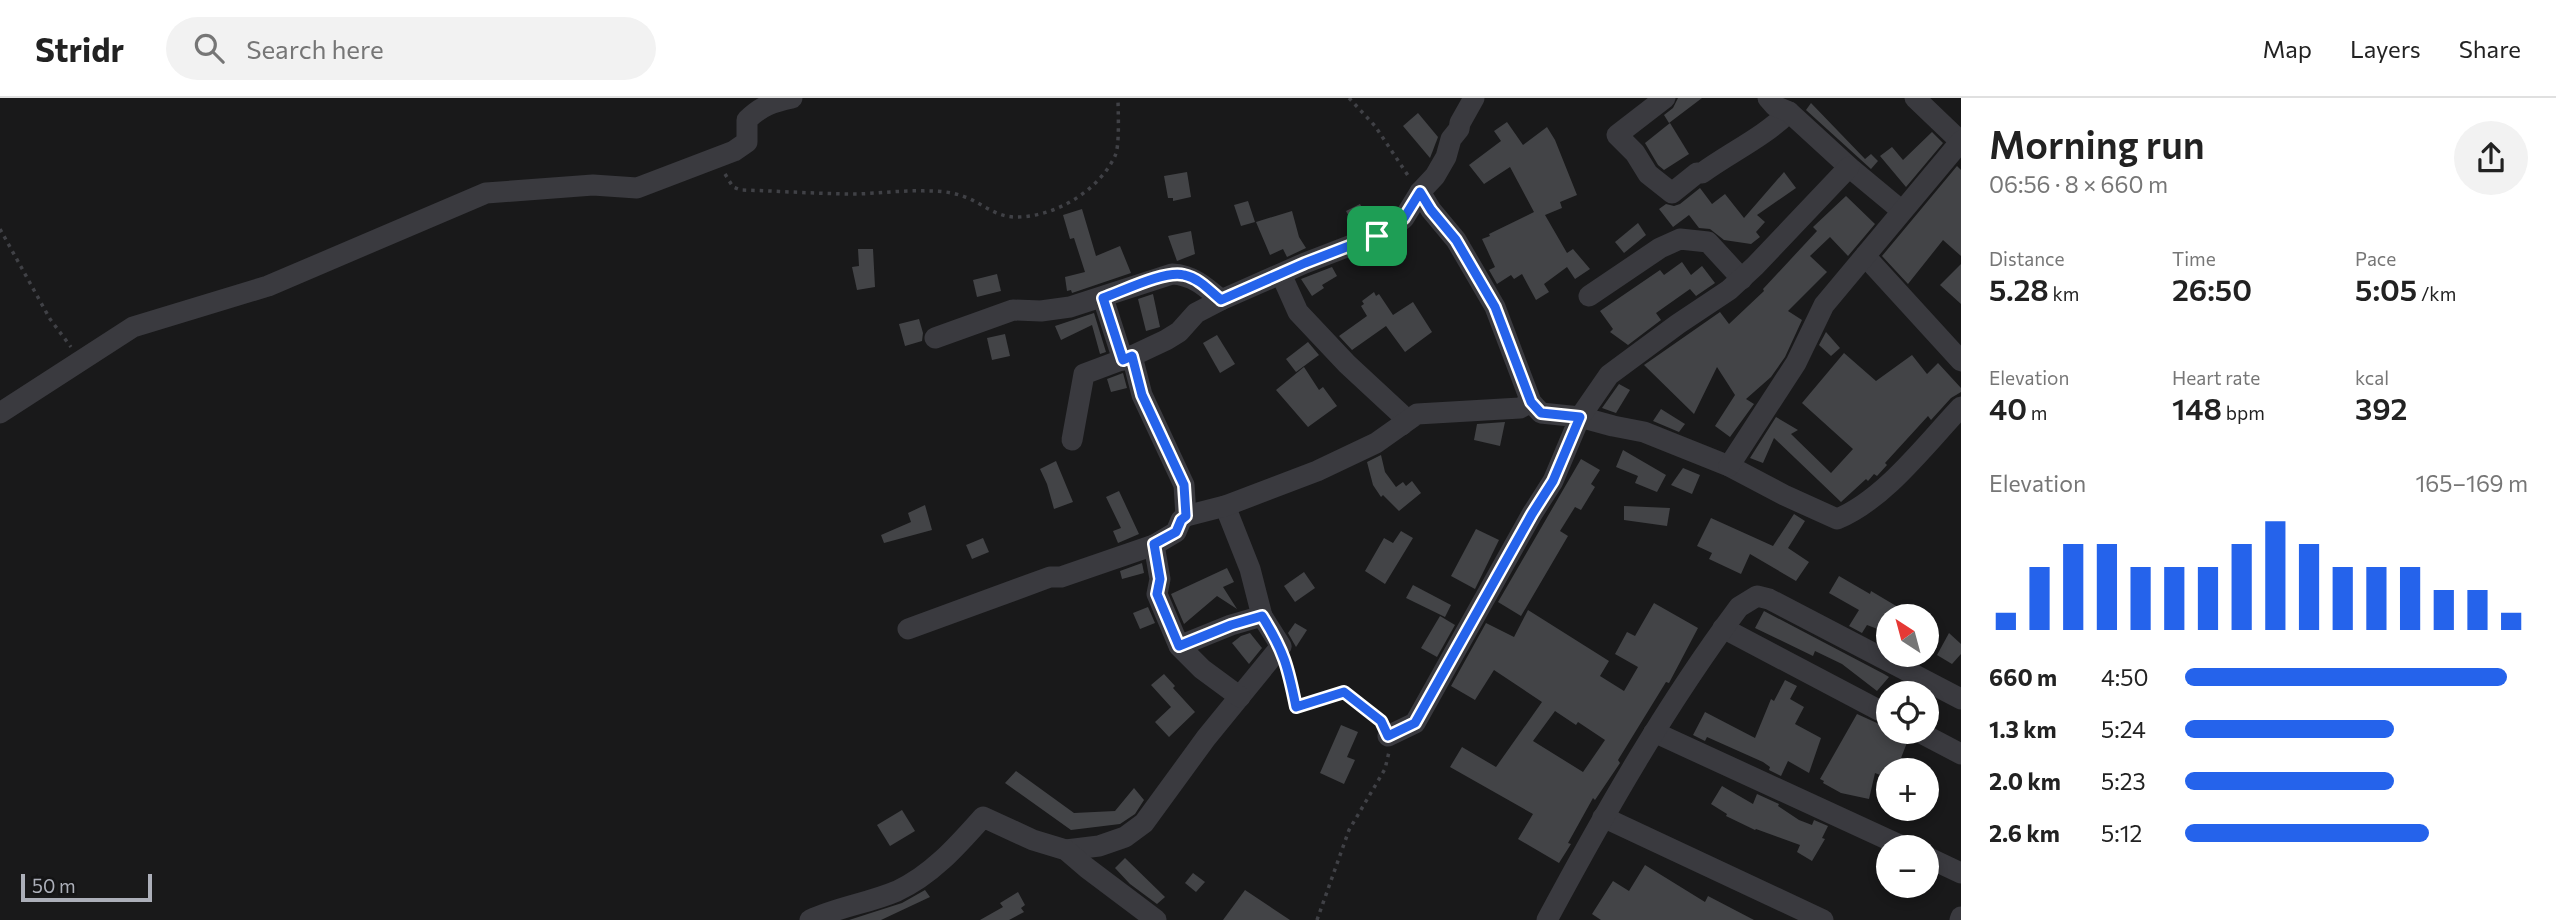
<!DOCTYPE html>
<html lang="en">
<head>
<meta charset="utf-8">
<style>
  body { margin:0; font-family:Commissioner,sans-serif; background:#f2f2f2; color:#222; height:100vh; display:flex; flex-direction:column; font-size:26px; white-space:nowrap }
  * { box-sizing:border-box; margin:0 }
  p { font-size:23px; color:#767676 }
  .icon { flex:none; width:38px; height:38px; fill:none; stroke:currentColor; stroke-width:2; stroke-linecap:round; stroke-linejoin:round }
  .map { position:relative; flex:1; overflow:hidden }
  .drawer { display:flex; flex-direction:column; background:#fff; width:595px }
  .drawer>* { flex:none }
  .needle { width:46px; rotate:324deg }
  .controls { position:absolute; left:1876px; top:506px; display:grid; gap:14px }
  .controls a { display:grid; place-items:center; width:63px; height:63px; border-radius:50%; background:#fff; box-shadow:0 4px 10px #0003; font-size:35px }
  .scale { position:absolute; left:21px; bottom:18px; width:131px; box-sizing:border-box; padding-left:7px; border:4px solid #acafb9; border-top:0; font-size:19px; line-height:24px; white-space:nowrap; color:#acafb9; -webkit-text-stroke:5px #141415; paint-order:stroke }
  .pin { position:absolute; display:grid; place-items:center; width:60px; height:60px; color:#fff; margin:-30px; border-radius:14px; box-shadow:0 4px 10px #0006 }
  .round { display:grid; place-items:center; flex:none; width:74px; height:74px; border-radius:37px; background:#f2f2f2 }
  .head { display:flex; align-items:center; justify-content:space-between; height:119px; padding:0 28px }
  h1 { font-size:38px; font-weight:600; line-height:52px }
  .metrics { display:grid; grid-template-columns:repeat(3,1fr); gap:10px; height:119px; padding:7px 28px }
  .metrics div { display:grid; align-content:center }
  .metrics b { font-size:30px; font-weight:600 }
  .metrics small { font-size:19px; font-weight:400 }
  .metrics p { font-size:19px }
  .chart { height:196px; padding:14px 28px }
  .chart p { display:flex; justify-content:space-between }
  .chart svg { width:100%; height:126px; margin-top:7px; stroke:#2563eb; stroke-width:6 }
  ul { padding:0 28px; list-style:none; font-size:23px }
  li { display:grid; grid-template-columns:112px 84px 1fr; align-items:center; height:52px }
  li i { height:18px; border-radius:9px; background:#2563eb }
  header { display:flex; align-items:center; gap:42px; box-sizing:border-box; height:98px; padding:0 35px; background:#fff; border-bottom:2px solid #e0e0e0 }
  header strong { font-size:33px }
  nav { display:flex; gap:38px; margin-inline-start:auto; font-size:24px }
  .search { width:490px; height:63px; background:#f2f2f2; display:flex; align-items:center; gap:18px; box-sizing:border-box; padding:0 24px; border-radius:38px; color:#767676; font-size:26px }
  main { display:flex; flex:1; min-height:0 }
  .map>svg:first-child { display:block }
</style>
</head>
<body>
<header>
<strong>Stridr</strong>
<div class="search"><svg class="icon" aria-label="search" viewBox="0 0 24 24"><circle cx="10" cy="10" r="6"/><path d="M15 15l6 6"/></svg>Search here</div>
<nav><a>Map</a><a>Layers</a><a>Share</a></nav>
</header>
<main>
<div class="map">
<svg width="1961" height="822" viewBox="0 0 1961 822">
  <rect width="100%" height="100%" fill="#19191a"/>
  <g fill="#434447" fill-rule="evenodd">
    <path d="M1678,0H1702L1669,25L1664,17L1673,10Z"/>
    <path d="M1811,5L1865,61L1871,56L1878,63L1871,71L1806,12Z"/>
    <path d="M1418,15L1438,39L1430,60L1403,28Z"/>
    <path d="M1507,24L1523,47L1547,29L1555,42L1577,97L1560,104L1562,110L1545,117L1567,155L1573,151L1590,171L1575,181L1567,169L1544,186L1549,194L1536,202L1522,176L1514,181L1511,177L1497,186L1489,172L1495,169L1482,141L1490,138L1489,136L1534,114L1510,69L1484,86L1469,67L1501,43L1494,33Z"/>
    <path d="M1670,25L1689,56L1664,72L1658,67L1645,45Z"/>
    <path d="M1932,34L1943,45L1906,89L1880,58L1892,49L1903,62Z"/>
    <path d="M1957,68L1961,72V158L1943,142L1908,186L1882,158Z"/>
    <path d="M1187,74L1191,99L1173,103V100H1168L1164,78Z"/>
    <path d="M1784,74L1796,90L1757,117L1765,124L1756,134L1760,139L1751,146L1724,142L1710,131L1699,130L1689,117L1673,129L1659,111L1666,106L1674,108L1680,106L1700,90L1712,106L1725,96L1744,120Z"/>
    <path d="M1846,98L1875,126L1848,158L1830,139L1810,158L1827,174L1788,213L1802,222L1785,259L1771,279L1746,301L1754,306L1730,339L1715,328L1735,297L1717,269L1694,316L1644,267L1720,214L1729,226L1764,193L1763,191L1817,133L1813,129Z"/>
    <path d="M1248,103L1255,124L1241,128L1234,107Z"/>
    <path d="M1360,106L1368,121L1354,128L1346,113Z"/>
    <path d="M1082,111L1096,158L1120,148L1131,175L1072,195L1071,192L1067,193L1065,179L1085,174L1074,140L1070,141L1063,117Z"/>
    <path d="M1292,113L1299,139L1306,150L1287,159L1283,151L1270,157L1256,124Z"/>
    <path d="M1638,125L1646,137L1624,155L1615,144Z"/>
    <path d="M1191,133L1195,156L1177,163L1168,138Z"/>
    <path d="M858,151H873L875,189L857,192L852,169L859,168Z"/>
    <path d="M1682,164L1691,177L1702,168L1715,185L1696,198L1690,191L1656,215L1661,222L1628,247L1610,234L1613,231L1600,213L1660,172L1664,177Z"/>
    <path d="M1961,166V206L1940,187Z"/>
    <path d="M1332,169L1337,178L1322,187L1324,190L1312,198L1301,181Z"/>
    <path d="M997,176L1001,193L977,199L973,182Z"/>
    <path d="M1374,194L1376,198L1379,196L1393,217L1413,204L1432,234L1405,254L1386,228L1352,252L1339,238L1367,218L1361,208L1364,206L1362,203Z"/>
    <path d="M1153,196L1160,229L1146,233L1138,201Z"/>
    <path d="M1094,215L1106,254L1100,256L1092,227L1061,242L1055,228Z"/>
    <path d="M919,221L923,235L922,243L905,248L899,226Z"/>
    <path d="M1826,234L1840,250L1831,258L1819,247Z"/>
    <path d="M1005,236L1010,258L992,262L987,240Z"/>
    <path d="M1217,237L1235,266L1220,275L1203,245Z"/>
    <path d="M1308,244L1319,257L1296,274L1286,261Z"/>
    <path d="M1844,255L1876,283L1912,257L1927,276L1938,265L1961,290V294L1951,300L1931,322L1928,318L1885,365L1887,367L1877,378L1874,376L1868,383L1866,381L1841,404L1774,340L1763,365L1750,360L1776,319L1798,332L1791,336L1831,375L1853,351L1802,305Z"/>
    <path d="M1304,269L1319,292L1323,289L1337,308L1308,329L1276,292Z"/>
    <path d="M1123,275L1127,290L1111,294L1107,281Z"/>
    <path d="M1619,286L1630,292L1616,315L1602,310Z"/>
    <path d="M1661,311L1685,326L1679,334L1653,323Z"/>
    <path d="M1505,324L1500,348L1474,342L1477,326Z"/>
    <path d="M1623,352L1666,377L1657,394L1635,385L1638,378L1616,369Z"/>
    <path d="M1381,357L1385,374L1396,389L1403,384L1406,388L1412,383L1421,395L1399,413L1383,397L1381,399L1373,387L1367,364Z"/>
    <path d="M1581,361L1600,372L1591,386L1595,389L1581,412L1575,409L1560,433L1568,438L1521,518L1498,504Z"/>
    <path d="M1056,363L1073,404L1054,411L1047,386L1040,371Z"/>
    <path d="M1683,370L1700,377L1692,396L1671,387Z"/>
    <path d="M1119,393L1139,436L1118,445L1113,433L1121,430L1106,399Z"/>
    <path d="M925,407L932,432L884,445L881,437L911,424L908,415Z"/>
    <path d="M1624,408L1670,410L1667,428L1624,422Z"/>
    <path d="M1794,416L1805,423L1788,450L1809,464L1796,483L1750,456L1741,476L1709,461L1712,455L1697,448L1711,420L1773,448Z"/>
    <path d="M1476,431L1499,442L1475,491L1451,478Z"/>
    <path d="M1401,433L1413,440L1385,486L1365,473L1384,440L1393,445Z"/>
    <path d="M983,440L989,454L972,461L966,447Z"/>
    <path d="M1142,465L1144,475L1122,481L1120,473Z"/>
    <path d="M1227,470L1234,484L1223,489L1237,511L1217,498L1184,526L1171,496Z"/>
    <path d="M1304,474L1315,490L1295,504L1284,488Z"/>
    <path d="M1839,478L1870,496L1871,493L1913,518H1888V535L1867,527L1862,535L1849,528L1859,512L1829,495Z"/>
    <path d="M1413,487L1451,507L1445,519L1406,500Z"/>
    <path d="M1654,505L1698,530L1669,585L1666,584L1618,662L1620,665L1595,702L1593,700L1568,745L1571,746L1559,765L1518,741L1533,716L1450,669L1462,649L1496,669L1542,604L1494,572L1475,602L1451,588L1486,525L1514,539L1528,512L1609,563L1600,578L1624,593L1638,569L1615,556L1627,534L1635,538ZM1555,613L1576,627L1578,624L1605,642L1583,674L1533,643Z"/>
    <path d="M1148,509L1155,525L1140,531L1133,515Z"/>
    <path d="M1764,513L1884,576L1889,579L1877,593L1842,566L1815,553L1813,558L1755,530Z"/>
    <path d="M1440,518L1455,527L1437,559L1421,550Z"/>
    <path d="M1295,525L1307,532L1296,549L1288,535Z"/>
    <path d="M1250,535L1262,550L1249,566L1232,545L1241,538Z"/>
    <path d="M1949,535L1961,546V556L1952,566L1937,557Z"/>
    <path d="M1164,576L1175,588L1173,590L1195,614L1169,639L1155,624L1171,609L1151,587Z"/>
    <path d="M1785,582L1797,588L1790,601L1804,609L1795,626L1821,640L1809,675L1788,663L1781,678L1769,672L1770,669L1763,664L1707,639L1705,643L1693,637L1705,614L1755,640L1771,601L1774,603Z"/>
    <path d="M1857,616L1888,630V634H1894L1908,642L1901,660L1921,672H1888V680L1875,675L1869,701L1841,695L1823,685L1824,683L1820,681Z"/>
    <path d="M1341,627L1358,634L1347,659L1355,662L1344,686L1320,675Z"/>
    <path d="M1016,673L1074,715L1115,713L1134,690L1144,702L1135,716L1120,726L1071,732L1005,685Z"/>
    <path d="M1722,688L1753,706L1757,696L1779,706L1778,708L1799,722L1812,727L1814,722L1828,728L1822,740L1825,741L1812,763L1797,754L1800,747L1756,731L1755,732L1726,718L1727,716L1711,706Z"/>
    <path d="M902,712L915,733L890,748L877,727Z"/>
    <path d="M1125,760L1165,799L1157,806L1130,786L1115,770Z"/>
    <path d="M1645,767L1705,804L1708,798L1754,822H1601L1592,816L1613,783L1629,793Z"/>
    <path d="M1193,775L1205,784L1196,794L1185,785Z"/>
    <path d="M925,792L930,799L881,822H849L902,805Z"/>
    <path d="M1245,792L1290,822H1223Z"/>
    <path d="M1018,794L1025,807L1021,810L1024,814L1009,822H980L1003,809L1000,805Z"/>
  </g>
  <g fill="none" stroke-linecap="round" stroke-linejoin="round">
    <g stroke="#404146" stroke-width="3.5" stroke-dasharray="3.5 5" stroke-linecap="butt">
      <path d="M1349,0L1375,28L1409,79"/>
      <path d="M725,76L733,89L741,92C780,93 819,96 858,96C882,95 905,92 928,93C940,93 953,94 965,99C982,105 994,118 1014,119C1053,120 1098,94 1115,58C1120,48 1118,13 1118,0"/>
      <path d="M0,131L50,221L71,249"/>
      <path d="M1288,569L1296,609L1344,594L1379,621"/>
      <path d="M1317,822L1349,732L1385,671L1389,654"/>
    </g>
    <g stroke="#3a3a3f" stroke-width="21">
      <path d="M1665,0L1617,37L1635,55L1648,76L1672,95L1697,75H1702C1731,54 1764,39 1789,14"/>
      <path d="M1768,0L1775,8L1789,14L1849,69L1902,113"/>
      <path d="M1915,0L1961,44"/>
      <path d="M1420,94L1431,112L1456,142L1495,209L1531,304L1541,315L1580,319L1613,328L1644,334L1729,368L1784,397L1837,421C1884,402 1926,346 1961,309"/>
      <path d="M1865,158L1961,263"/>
      <path d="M1281,176L1298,214L1347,266L1402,317V327"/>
      <path d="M1589,198L1660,150L1680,141L1708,144L1742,181"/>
      <path d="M1103,200L1123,262"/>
      <path d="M935,240L1013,212L1041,213L1070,209L1172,176C1193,177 1206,189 1221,202L1305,165L1388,133L1404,120L1420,94L1435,78L1446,59L1451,41L1459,31L1460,25L1474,0"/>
      <path d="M1132,258L1142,297L1184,387L1186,418"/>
      <path d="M0,315L133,229L268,188L486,95L593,87L637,90L734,53L747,44V22C761,8 773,4 792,0"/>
      <path d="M1072,342L1084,276L1132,258L1166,242L1179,234L1196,215L1221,202"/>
      <path d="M1729,368L1796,265L1824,207L1961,43"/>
      <path d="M1225,408L1250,471L1262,518"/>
      <path d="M1154,447L1176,434L1181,422L1186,418L1225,408L1317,373L1376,345L1417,316L1520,310L1531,304"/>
      <path d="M1723,530L1888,617"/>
      <path d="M908,531L1050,479H1061L1154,447L1160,481L1157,496L1179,548L1231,527L1262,518L1281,548L1206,640L1144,725L1125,739L1099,748L1066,752"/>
      <path d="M1179,548L1202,571L1240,599"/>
      <path d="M1654,634L1904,749"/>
      <path d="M1919,634L1961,656"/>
      <path d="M1388,638L1415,625L1532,416L1553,383L1580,319L1609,277L1678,226L1729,192L1755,168L1849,69"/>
      <path d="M1603,719L1823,822"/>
      <path d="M1927,759L1961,775"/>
      <path d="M810,822C838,809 869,805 897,793C932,777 958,747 983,719L1033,742L1066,752L1087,770L1156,822"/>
      <path d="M1547,822C1605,714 1666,607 1739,509L1757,498L1769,501L1961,601"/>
      <path d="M1960,822L1961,819"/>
    </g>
  </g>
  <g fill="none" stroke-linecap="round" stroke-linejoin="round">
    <g stroke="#fff" stroke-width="14">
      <path id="route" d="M1420,94L1431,112L1456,142L1495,209L1531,304L1541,315L1580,319L1553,383L1532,416L1415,625L1388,638L1381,623L1344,594L1296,609C1288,569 1284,553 1262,518L1231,527L1179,548L1157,496L1160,481L1154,446L1176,434L1181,422L1186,418L1184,387L1142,297L1132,258L1123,262L1103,200C1123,193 1165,172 1184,177C1199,180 1210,193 1221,202L1305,165L1388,133L1404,120Z"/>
    </g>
    <use href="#route" stroke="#2563eb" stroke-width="9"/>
  </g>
</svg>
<div class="controls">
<a><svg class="needle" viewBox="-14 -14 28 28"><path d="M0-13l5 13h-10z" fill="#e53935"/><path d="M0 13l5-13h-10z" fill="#767676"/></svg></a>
<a><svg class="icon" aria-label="locate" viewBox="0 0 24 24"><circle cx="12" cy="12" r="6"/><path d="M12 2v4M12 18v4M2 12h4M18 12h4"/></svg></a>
<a>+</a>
<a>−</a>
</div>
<div class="scale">50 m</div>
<div class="pin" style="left:1377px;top:138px;background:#1e9e55"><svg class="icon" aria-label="arrive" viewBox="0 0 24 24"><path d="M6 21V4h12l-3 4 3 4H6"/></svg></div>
</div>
<section class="drawer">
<div class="head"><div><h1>Morning run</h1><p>06:56 · 8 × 660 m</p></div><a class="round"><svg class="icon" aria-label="share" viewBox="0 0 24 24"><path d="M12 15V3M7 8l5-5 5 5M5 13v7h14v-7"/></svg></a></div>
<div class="metrics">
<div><p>Distance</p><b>5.28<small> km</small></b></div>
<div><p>Time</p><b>26:50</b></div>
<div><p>Pace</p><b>5:05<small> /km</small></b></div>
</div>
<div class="metrics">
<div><p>Elevation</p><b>40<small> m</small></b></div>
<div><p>Heart rate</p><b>148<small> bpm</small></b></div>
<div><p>kcal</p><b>392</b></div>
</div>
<div class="chart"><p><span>Elevation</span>165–169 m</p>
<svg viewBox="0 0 160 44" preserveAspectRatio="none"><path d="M5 44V38M15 44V22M25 44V14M35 44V14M45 44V22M55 44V22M65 44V22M75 44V14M85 44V6M95 44V14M105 44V22M115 44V22M125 44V22M135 44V30M145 44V30M155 44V38"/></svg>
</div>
<ul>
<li><b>660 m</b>4:50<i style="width:94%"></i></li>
<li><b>1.3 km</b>5:24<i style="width:61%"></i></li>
<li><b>2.0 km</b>5:23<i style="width:61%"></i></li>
<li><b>2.6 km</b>5:12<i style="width:71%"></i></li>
</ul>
</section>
</main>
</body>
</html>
